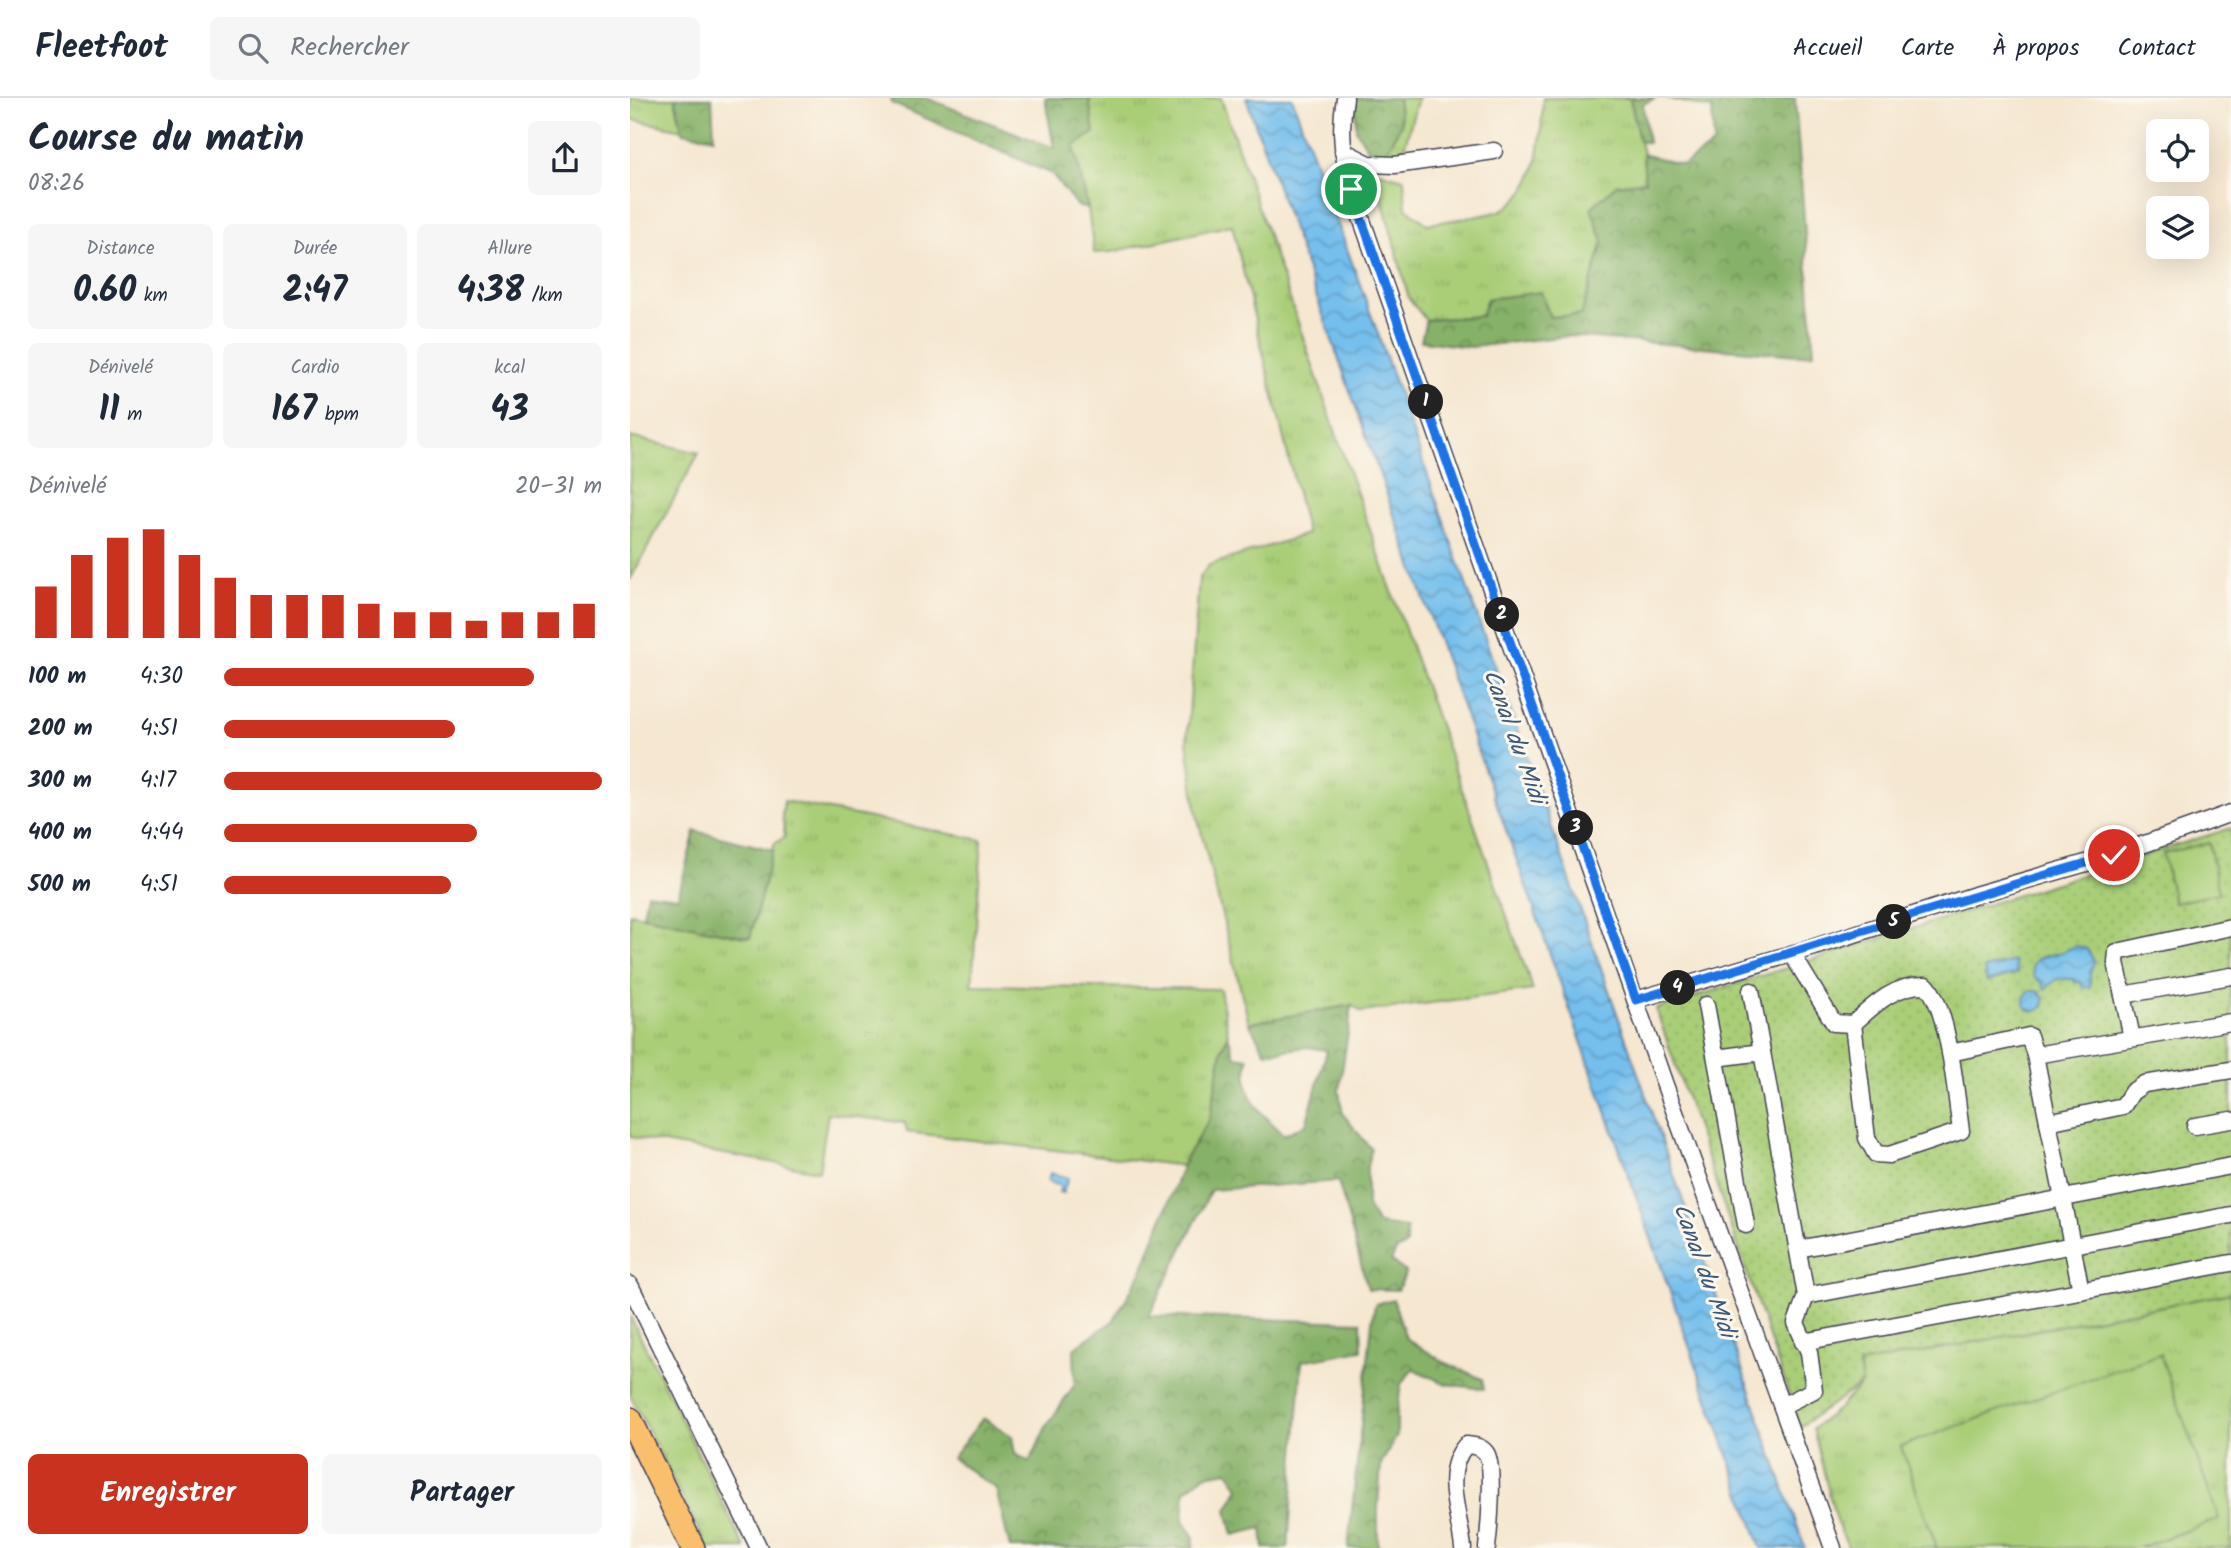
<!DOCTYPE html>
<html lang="fr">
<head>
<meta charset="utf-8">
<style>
  body { margin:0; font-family:Kalam,sans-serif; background:#f6f6f7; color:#1f2937; height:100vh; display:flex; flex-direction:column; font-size:26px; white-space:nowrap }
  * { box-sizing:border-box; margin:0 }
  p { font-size:23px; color:#747a83 }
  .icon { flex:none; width:38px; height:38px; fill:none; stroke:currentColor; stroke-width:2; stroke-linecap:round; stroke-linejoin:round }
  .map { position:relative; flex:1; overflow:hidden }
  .side { display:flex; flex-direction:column; background:#fff; width:630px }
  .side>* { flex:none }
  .fabs { position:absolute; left:1516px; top:21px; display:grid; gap:14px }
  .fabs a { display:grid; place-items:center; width:63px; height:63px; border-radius:10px; background:#fff; box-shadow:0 7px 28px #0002; font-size:35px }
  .pin { position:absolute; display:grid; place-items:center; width:60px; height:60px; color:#fff; margin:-30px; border:4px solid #fff; border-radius:50%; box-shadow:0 2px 7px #0007 }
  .km { position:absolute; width:35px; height:35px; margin:-18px; border-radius:50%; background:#222; color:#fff; font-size:19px; line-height:35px; text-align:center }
  .round { display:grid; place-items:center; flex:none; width:74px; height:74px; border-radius:10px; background:#f6f6f7 }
  .headline { display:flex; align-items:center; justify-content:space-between; height:119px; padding:0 28px }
  h1 { font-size:38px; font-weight:800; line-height:52px }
  .figures { display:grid; grid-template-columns:repeat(3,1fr); gap:10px; height:119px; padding:7px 28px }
  .figures div { display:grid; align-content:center; border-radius:10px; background:#f6f6f7; text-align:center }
  .figures b { font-size:35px; font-weight:800 }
  .figures small { font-size:19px; font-weight:400 }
  .figures p { font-size:19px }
  .chart { height:196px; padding:14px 28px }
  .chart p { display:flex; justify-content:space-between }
  .chart svg { width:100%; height:126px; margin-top:7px; stroke:#c8321e; stroke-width:6 }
  .primary-button { display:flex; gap:14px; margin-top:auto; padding:14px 28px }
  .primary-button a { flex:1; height:80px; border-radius:10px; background:#c8321e; color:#fff; font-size:28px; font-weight:800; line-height:80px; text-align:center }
  .primary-button a+a { background:#f6f6f7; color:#1f2937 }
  ul { padding:0 28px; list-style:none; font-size:23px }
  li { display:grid; grid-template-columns:112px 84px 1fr; align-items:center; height:52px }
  li i { height:18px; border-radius:9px; background:#c8321e }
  header { display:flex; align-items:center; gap:42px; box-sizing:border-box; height:98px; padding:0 35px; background:#fff; border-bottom:2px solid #e0e1e3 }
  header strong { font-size:33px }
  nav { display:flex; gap:38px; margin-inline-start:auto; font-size:24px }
  .search { width:490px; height:63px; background:#f6f6f7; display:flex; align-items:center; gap:18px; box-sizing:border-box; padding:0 24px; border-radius:10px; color:#747a83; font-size:26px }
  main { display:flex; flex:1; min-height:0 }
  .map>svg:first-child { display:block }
</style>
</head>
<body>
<header>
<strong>Fleetfoot</strong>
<div class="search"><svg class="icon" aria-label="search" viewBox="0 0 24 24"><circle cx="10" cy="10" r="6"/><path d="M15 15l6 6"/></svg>Rechercher</div>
<nav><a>Accueil</a><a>Carte</a><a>À propos</a><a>Contact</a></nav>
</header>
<main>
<section class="side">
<div class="headline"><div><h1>Course du matin</h1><p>08:26</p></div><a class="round"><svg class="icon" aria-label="share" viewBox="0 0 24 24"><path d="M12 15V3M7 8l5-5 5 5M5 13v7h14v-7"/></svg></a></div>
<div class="figures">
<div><p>Distance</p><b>0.60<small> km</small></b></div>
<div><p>Durée</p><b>2:47</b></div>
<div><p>Allure</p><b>4:38<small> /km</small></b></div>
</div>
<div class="figures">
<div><p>Dénivelé</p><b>11<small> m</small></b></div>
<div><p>Cardio</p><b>167<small> bpm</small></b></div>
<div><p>kcal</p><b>43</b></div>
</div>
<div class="chart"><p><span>Dénivelé</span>20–31 m</p>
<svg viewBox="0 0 160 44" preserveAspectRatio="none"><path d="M5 44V26M15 44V15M25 44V9M35 44V6M45 44V15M55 44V23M65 44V29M75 44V29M85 44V29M95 44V32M105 44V35M115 44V35M125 44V38M135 44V35M145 44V35M155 44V32"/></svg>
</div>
<ul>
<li><b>100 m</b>4:30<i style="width:82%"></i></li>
<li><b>200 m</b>4:51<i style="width:61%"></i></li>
<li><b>300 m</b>4:17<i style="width:100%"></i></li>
<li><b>400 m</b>4:44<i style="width:67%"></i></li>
<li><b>500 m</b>4:51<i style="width:60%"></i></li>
</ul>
<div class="primary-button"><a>Enregistrer</a><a>Partager</a></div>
</section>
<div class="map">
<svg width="1601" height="1450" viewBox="0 0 1601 1450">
  <defs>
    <pattern id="grass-tufts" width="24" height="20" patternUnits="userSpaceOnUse" patternTransform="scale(1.75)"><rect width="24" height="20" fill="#a9ce77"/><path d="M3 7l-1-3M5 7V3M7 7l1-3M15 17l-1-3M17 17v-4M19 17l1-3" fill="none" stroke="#91b168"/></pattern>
    <pattern id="forest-crowns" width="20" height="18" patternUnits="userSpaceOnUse" patternTransform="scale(1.75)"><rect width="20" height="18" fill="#86b168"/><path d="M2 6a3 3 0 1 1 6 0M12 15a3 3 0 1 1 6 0" fill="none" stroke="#6d9057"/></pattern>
    <pattern id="park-dots" width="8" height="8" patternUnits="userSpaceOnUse" patternTransform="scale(1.75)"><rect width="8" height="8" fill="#a9ce77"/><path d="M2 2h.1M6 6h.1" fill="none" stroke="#91b168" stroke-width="1.8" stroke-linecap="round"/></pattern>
    <pattern id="water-waves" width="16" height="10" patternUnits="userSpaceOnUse" patternTransform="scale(1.75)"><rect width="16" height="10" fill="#74bfed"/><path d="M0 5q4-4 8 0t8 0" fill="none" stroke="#5f9bc1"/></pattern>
  </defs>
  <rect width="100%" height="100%" fill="#fbf7ec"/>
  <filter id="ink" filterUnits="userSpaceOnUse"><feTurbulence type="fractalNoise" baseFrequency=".0143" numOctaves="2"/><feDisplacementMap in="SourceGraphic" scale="14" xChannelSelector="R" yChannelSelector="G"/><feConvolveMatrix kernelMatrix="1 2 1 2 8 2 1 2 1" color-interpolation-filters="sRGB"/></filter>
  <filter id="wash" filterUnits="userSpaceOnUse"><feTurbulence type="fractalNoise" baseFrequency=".00686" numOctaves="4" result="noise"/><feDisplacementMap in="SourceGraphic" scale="28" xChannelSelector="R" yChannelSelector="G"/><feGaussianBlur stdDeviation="1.57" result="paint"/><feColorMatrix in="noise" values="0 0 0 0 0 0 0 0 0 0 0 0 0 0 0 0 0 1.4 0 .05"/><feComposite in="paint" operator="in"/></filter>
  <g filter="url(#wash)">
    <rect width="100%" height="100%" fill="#f5e7d0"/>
    <g fill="url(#grass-tufts)" stroke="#667859" stroke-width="2">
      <path d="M0,0H45L52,32L0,21Z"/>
      <path d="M459,0H591L712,353L903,892L731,914L722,907L619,925L567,717L557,644L569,480L579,467L677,436L602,127L481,154L464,155L458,111L443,48L463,35Z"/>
      <path d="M768,0H788L773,54L755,57L771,26Z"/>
      <path d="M913,0H1000L1013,56L1015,83L986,87L973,144L951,218L920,219L910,194L851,218L796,222L779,201L751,97L736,98L725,67L774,81L776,110L797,126C813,123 861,118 872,112C912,91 911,39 913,0Z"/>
      <path d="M0,339L69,355L0,482Z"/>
      <path d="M154,703L352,742L342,887L590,891L598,937L592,952L580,1020L553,1068L277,1034L275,1025L198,1015L189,1073L0,1039V815L120,840L144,746L155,739L152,717Z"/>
      <path d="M1601,1195V1450H1508L1589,1421L1271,1348L1307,1450H1219L1206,1423L1183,1331L1209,1310L1232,1285L1229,1266Z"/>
      <path d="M0,1218L115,1450H78L0,1297Z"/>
    </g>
    <g fill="url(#forest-crowns)" stroke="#546a52" stroke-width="2">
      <path d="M45,0H82L84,40L53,34Z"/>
      <path d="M262,0H296L424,50L415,0H459L464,35L444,48L458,111L447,108L422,76L261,5Z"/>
      <path d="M725,0H768L771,26L755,57L739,53L726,32Z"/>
      <path d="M1000,0H1026L1013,6L1018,45L1009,43Z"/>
      <path d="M1036,0H1165L1184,255L1168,257L939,238L840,249L791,243L796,222L851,218L857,201L911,194L920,219L951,217L973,144L961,110L986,87L1015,83L1013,56L1053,67L1084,46L1082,11Z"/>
      <path d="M65,733L143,752L120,840L13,818L17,795L48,799Z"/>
      <path d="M722,907L709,993L713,1016L741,1051L737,1069V1108L748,1126L777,1130L776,1147L766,1152L761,1163L776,1174L768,1192L738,1191L708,1083L581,1092L519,1218L731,1224L732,1252L672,1263L658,1450H634L632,1430L603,1437L597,1412L609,1390L598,1373L575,1377L555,1393L553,1422L564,1440L563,1450H380L366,1391L322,1360L353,1320L382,1338L385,1356L400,1364L416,1329L445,1286L444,1250L483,1223L511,1175L556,1059L580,1020L592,952L598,937L605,958L618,960C611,1000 627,1010 654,1037L676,1026L697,952L677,949L636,955L619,925Z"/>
      <path d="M763,1201L776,1240L814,1264L852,1281L854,1291L816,1286L783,1271L771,1286L767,1316V1338L751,1366L748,1410V1450H718L742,1224L745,1206Z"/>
    </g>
    <path fill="url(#park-dots)" stroke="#667859" stroke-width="2" d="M1601,730V1195L1229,1266L1232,1285L1170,1329L1026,911Z"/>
    <g fill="#a9ce77" stroke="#667859" stroke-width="2">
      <path d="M1579,745L1589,795L1544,805L1533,755Z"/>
      <path d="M1530,1256L1589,1421L1508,1450H1307L1271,1348Z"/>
    </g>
    <g fill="url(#water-waves)" stroke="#4b7094" stroke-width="2">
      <path d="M616,0H662L747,233L1175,1450H1131Z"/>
      <path d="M1446,848L1457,851L1464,863L1460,875V889L1454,890L1450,883L1445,884L1444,881H1427L1415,891L1412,885L1404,879L1402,868C1409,856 1417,859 1428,855C1434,854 1440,850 1446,848Z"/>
      <path d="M1384,863L1387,875L1357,884L1354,871Z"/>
      <circle cx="1404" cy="903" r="10"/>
      <path d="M420,1075L438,1080L433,1095L429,1094L431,1088L418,1084Z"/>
    </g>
  </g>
  <g filter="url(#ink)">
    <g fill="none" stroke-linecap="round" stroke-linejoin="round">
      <g stroke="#424051" stroke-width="19">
        <g id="minor">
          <path d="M715,0C709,31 713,60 721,91L1035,987L1203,1450"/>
          <path d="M713,53L739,66L765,67L864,53"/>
          <path d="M1162,856L1204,925L1223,926L1237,1040L1246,1056L1259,1057L1331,1033C1326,998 1319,910 1296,887C1265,886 1244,907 1223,926"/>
          <path d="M1121,893L1175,1192L1176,1198L1166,1225L1179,1254L1184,1292L1152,1308"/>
          <path d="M1493,897L1601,878"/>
          <path d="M1006,902L1185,849L1345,797L1484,757L1601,715"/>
          <path d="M1076,907L1116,1127"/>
          <path d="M1502,940L1486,864L1487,854L1601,829"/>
          <path d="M1320,955L1399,938L1405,957L1601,924"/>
          <path d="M1405,957L1451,1193"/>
          <path d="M1086,960L1132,954"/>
          <path d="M1418,1024L1493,1008L1502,994L1514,986L1601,972"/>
          <path d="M1565,1028L1601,1022"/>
          <path d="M1168,1151L1601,1068"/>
          <path d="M0,1187L129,1450"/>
          <path d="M1176,1198L1601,1117"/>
          <path d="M1173,1244L1601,1165"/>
          <path d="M833,1450C830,1417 811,1375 836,1347C844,1348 851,1348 856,1355C865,1367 859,1433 857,1450"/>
        </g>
      </g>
      <g stroke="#424051" stroke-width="26">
        <path id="highway" d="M0,1321L63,1450"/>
      </g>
      <use href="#minor" stroke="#fff" stroke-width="16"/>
      <use href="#highway" stroke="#f9bf6d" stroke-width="23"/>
    </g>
  </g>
  <g fill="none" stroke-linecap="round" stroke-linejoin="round" filter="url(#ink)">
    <g stroke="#fff" stroke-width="14">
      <path id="route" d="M721,91L1006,902C1165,854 1324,803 1484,757"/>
    </g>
    <use href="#route" stroke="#1a73e8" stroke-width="9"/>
  </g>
  <g text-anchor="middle" stroke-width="6" stroke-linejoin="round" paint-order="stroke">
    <g font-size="24" font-style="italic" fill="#3f5979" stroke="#fbf7ec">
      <text transform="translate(885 638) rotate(70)" y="8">Canal du Midi</text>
      <text transform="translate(1075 1172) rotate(70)" y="8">Canal du Midi</text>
    </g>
  </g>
</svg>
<div class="fabs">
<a><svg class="icon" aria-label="locate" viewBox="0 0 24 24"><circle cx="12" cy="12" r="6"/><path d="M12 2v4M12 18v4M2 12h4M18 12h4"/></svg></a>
<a><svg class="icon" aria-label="layers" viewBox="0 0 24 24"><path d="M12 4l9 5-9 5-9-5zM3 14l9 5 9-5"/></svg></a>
</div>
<div class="pin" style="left:721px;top:91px;background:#1e9e55"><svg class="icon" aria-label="arrive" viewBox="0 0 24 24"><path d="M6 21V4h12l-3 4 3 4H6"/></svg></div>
<div class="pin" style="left:1484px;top:757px;background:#d93025"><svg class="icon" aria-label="check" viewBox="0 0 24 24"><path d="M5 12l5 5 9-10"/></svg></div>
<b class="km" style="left:796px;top:304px">1</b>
<b class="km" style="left:872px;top:517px">2</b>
<b class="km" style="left:946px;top:730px">3</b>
<b class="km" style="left:1048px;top:890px">4</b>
<b class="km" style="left:1264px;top:824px">5</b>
</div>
</main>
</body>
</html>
